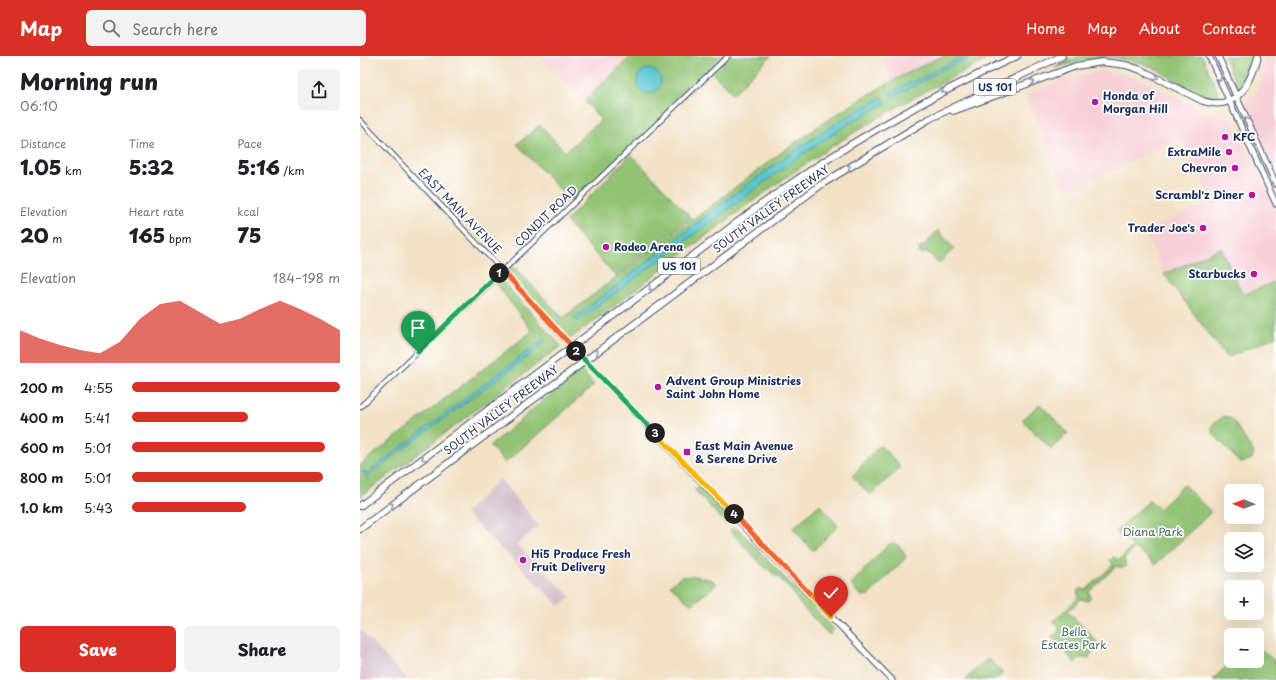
<!DOCTYPE html>
<html lang="en">
<head>
<meta charset="utf-8">
<style>
  body { margin:0; font-family:"Playpen Sans",sans-serif; background:#f2f2f2; color:#202124; height:100vh; display:flex; flex-direction:column; font-size:15px; white-space:nowrap }
  * { box-sizing:border-box; margin:0 }
  p { font-size:13px; color:#757577 }
  .icon { flex:none; width:22px; height:22px; fill:none; stroke:currentColor; stroke-width:2; stroke-linecap:round; stroke-linejoin:round }
  .map { position:relative; flex:1; overflow:hidden }
  .sheet { display:flex; flex-direction:column; background:#fff; width:360px }
  .sheet>* { flex:none }
  .needle { width:26px; rotate:271deg }
  .fabs { position:absolute; left:864px; top:428px; display:grid; gap:8px }
  .fabs a { display:grid; place-items:center; width:40px; height:40px; border-radius:6px; background:#fff; box-shadow:0 4px 16px #0002; font-size:20px }
  .pin { position:absolute; display:grid; place-items:center; width:34px; height:34px; color:#fff; margin:-41px -17px; border-radius:50% 50% 50% 0; rotate:-45deg; box-shadow:0 0 4px #0007 }
  .pin .icon { rotate:45deg }
  .km { position:absolute; width:20px; height:20px; margin:-10px; border-radius:50%; background:#222; color:#fff; font-size:11px; line-height:20px; text-align:center }
  .round { display:grid; place-items:center; flex:none; width:42px; height:42px; border-radius:6px; background:#f2f2f2 }
  .head { display:flex; align-items:center; justify-content:space-between; height:68px; padding:0 20px }
  h1 { font-size:22px; font-weight:800; line-height:30px }
  .stats { display:grid; grid-template-columns:repeat(3,1fr); gap:6px; height:68px; padding:4px 20px }
  .stats div { display:grid; align-content:center }
  .stats b { font-size:20px; font-weight:800 }
  .stats small { font-size:11px; font-weight:400 }
  .stats p { font-size:11px }
  .chart { height:112px; padding:8px 20px }
  .chart p { display:flex; justify-content:space-between }
  .chart svg { width:100%; height:72px; margin-top:4px; fill:#d93025; opacity:.7 }
  .primary-button { display:flex; gap:8px; margin-top:auto; padding:8px 20px }
  .primary-button a { flex:1; height:46px; border-radius:6px; background:#d93025; color:#fff; font-size:16px; font-weight:800; line-height:46px; text-align:center }
  .primary-button a+a { background:#f2f2f2; color:#202124 }
  ul { padding:0 20px; list-style:none; font-size:13px }
  li { display:grid; grid-template-columns:64px 48px 1fr; align-items:center; height:30px }
  li i { height:10px; border-radius:5px; background:#d93025 }
  header { display:flex; align-items:center; gap:24px; box-sizing:border-box; height:56px; padding:0 20px; background:#d93025; color:#fff }
  header strong { font-size:19px }
  nav { display:flex; gap:22px; margin-inline-start:auto; font-size:14px }
  .search { width:280px; height:36px; background:#f2f2f2; display:flex; align-items:center; gap:10px; box-sizing:border-box; padding:0 14px; border-radius:6px; color:#757577; font-size:15px }
  main { display:flex; flex:1; min-height:0 }
  .map>svg:first-child { display:block }
</style>
</head>
<body>
<header>
<strong>Map</strong>
<div class="search"><svg class="icon" aria-label="search" viewBox="0 0 24 24"><circle cx="10" cy="10" r="6"/><path d="M15 15l6 6"/></svg>Search here</div>
<nav><a>Home</a><a>Map</a><a>About</a><a>Contact</a></nav>
</header>
<main>
<section class="sheet">
<div class="head"><div><h1>Morning run</h1><p>06:10</p></div><a class="round"><svg class="icon" aria-label="share" viewBox="0 0 24 24"><path d="M12 15V3M7 8l5-5 5 5M5 13v7h14v-7"/></svg></a></div>
<div class="stats">
<div><p>Distance</p><b>1.05<small> km</small></b></div>
<div><p>Time</p><b>5:32</b></div>
<div><p>Pace</p><b>5:16<small> /km</small></b></div>
</div>
<div class="stats">
<div><p>Elevation</p><b>20<small> m</small></b></div>
<div><p>Heart rate</p><b>165<small> bpm</small></b></div>
<div><p>kcal</p><b>75</b></div>
</div>
<div class="chart"><p><span>Elevation</span>184–198 m</p>
<svg viewBox="0 0 160 44" preserveAspectRatio="none"><path d="M0 44V24L10 29L20 33L30 36L40 38L50 31L60 17L70 8L80 6L90 13L100 20L110 17L120 11L130 6L140 11L150 17L160 24V44z"/></svg>
</div>
<ul>
<li><b>200 m</b>4:55<i style="width:100%"></i></li>
<li><b>400 m</b>5:41<i style="width:56%"></i></li>
<li><b>600 m</b>5:01<i style="width:93%"></i></li>
<li><b>800 m</b>5:01<i style="width:92%"></i></li>
<li><b>1.0 km</b>5:43<i style="width:55%"></i></li>
</ul>
<div class="primary-button"><a>Save</a><a>Share</a></div>
</section>
<div class="map">
<svg width="916" height="624" viewBox="0 0 916 624">
  <rect width="100%" height="100%" fill="#fff"/>
  <filter id="ink" filterUnits="userSpaceOnUse"><feTurbulence type="fractalNoise" baseFrequency=".025" numOctaves="2"/><feDisplacementMap in="SourceGraphic" scale="8" xChannelSelector="R" yChannelSelector="G"/><feConvolveMatrix kernelMatrix="1 2 1 2 8 2 1 2 1" color-interpolation-filters="sRGB"/></filter>
  <filter id="wash" filterUnits="userSpaceOnUse"><feTurbulence type="fractalNoise" baseFrequency=".012" numOctaves="4" result="noise"/><feDisplacementMap in="SourceGraphic" scale="16" xChannelSelector="R" yChannelSelector="G"/><feGaussianBlur stdDeviation="0.9" result="paint"/><feColorMatrix in="noise" values="0 0 0 0 0 0 0 0 0 0 0 0 0 0 0 0 0 1.4 0 .05"/><feComposite in="paint" operator="in"/></filter>
  <g filter="url(#wash)">
    <rect width="100%" height="100%" fill="#f2e1c5"/>
    <g fill="#f7cfd5">
      <path d="M180,0H271L225,45Z"/>
      <path d="M521,0H583L532,25Z"/>
      <path d="M906,0H916V116L884,43L897,37Z"/>
      <path d="M747,15L768,19L784,25L849,59L867,58L916,150V225L883,239L861,192L804,218L784,176L852,145L822,82L707,135L665,39L717,19L730,16Z"/>
    </g>
    <g fill="#d2bdc8">
      <path d="M140,423L179,470L155,490L157,489L211,541L200,550L105,457Z"/>
      <path d="M0,574L19,594L48,624H0Z"/>
    </g>
    <g fill="#92c373" stroke="#567968">
      <path d="M271,0H411L373,38L351,16L212,147L157,88L180,69L205,96L241,64L225,45Z"/>
      <path d="M583,0H635C579,27 524,57 471,91C381,149 297,219 210,283L148,214L153,210L203,262C253,223 304,185 355,147C427,91 499,37 583,0Z"/>
      <path d="M719,0H842L861,43C842,47 810,19 792,11C782,7 767,4 756,2C736,0 712,8 693,12Z"/>
      <path d="M864,0H893L883,28L878,33Z"/>
      <path d="M271,98L331,162L255,220L206,165Z"/>
      <path d="M578,174L594,193L578,208L569,197L560,198L559,192L566,188Z"/>
      <path d="M861,192L883,239L916,225V280L867,302L804,218Z"/>
      <path d="M140,223L201,290L0,441V409L172,275L136,227Z"/>
      <path d="M220,313L234,329L145,407L130,390Z"/>
      <path d="M680,348L708,377L691,393L662,364Z"/>
      <path d="M864,360L872,363L894,397L892,403L880,407L852,376V369Z"/>
      <path d="M521,390L539,409L538,414L511,438H509L492,420L518,391Z"/>
      <path d="M824,429L851,456L795,509L786,500L775,492L764,503L766,510L763,512L756,510L729,536L731,542L728,545L721,543L708,555L738,587L728,603L720,602L715,607L691,580L697,578L699,574L698,568L693,566L719,541L717,535L720,532L726,534L753,509L750,504L753,501L759,504L773,490L756,475L790,444L799,453Z"/>
      <path d="M336,432H340L368,462L366,468L334,433Z"/>
      <path d="M460,448L478,470L454,494L451,493L433,472Z"/>
      <path d="M373,472L379,474L474,573L469,579L441,549L429,532L418,520H415L408,513L404,511L370,475Z"/>
      <path d="M532,487C539,488 546,495 545,503L509,539L501,540L492,530V527L528,489Z"/>
      <path d="M335,520L352,524L357,528L331,549L310,529L321,521Z"/>
      <path d="M897,590L916,606V624H852L872,605H897Z"/>
      <path d="M628,602L643,617L635,624H605Z"/>
    </g>
    <g fill="#59c6d0" stroke="#3a7a97">
      <path d="M604,0H613L584,13L533,41L530,37Z"/>
      <circle cx="289" cy="25" r="12"/>
      <path d="M523,41L525,47L490,67L444,97L217,265L214,262C296,201 374,134 460,78C480,64 502,53 523,41Z"/>
      <path d="M184,283L185,285L168,300L8,419L9,425L2,415L7,417Z"/>
    </g>
  </g>
  <g filter="url(#ink)">
    <g fill="none" stroke-linecap="round" stroke-linejoin="round">
      <g stroke="#3b4a6d" stroke-width="6">
        <g id="minor">
          <path d="M0,64L142,214L204,283"/>
          <path d="M232,312L284,366"/>
          <path d="M0,351L368,0"/>
        </g>
      </g>
      <g stroke="#3b4a6d" stroke-width="7">
        <g id="major">
          <path d="M849,0L916,148"/>
          <path d="M858,0L916,128"/>
          <path d="M284,366L532,624"/>
        </g>
      </g>
      <g stroke="#3b4a6d" stroke-width="8">
        <g id="highway">
          <path d="M593,55L716,10L742,6L766,9L781,14L843,45C877,56 891,27 898,0"/>
          <path d="M0,450L391,156C475,94 563,43 657,0"/>
          <path d="M0,473L462,128L569,63L702,0"/>
        </g>
      </g>
      <use href="#minor" stroke="#fff" stroke-width="4"/>
      <use href="#major" stroke="#fff" stroke-width="5"/>
      <use href="#highway" stroke="#fff" stroke-width="6"/>
      <g stroke="#3b4a6d" stroke-width="6" stroke-linecap="butt">
        <path id="minor-bridge" d="M204,283L232,312"/>
      </g>
      <use href="#minor-bridge" stroke="#fff" stroke-width="4"/>
    </g>
    <defs><path id="oneway-chevron" d="M-2-3.5L2.5 0L-2 3.5" fill="none" stroke-width="1.6" stroke-linecap="round" stroke-linejoin="round"/></defs>
    <g stroke="#8d97ae">
      <use href="#oneway-chevron" transform="translate(796 21) rotate(27)"/>
      <use href="#oneway-chevron" transform="translate(859 23) rotate(67)"/>
      <use href="#oneway-chevron" transform="translate(672 26) rotate(-20)"/>
      <use href="#oneway-chevron" transform="translate(584 35) rotate(153)"/>
      <use href="#oneway-chevron" transform="translate(886 64) rotate(-115)"/>
      <use href="#oneway-chevron" transform="translate(488 111) rotate(-32)"/>
      <use href="#oneway-chevron" transform="translate(291 232) rotate(143)"/>
      <use href="#oneway-chevron" transform="translate(236 296) rotate(-37)"/>
      <use href="#oneway-chevron" transform="translate(64 402) rotate(143)"/>
      <use href="#oneway-chevron" transform="translate(31 449) rotate(-37)"/>
    </g>
  </g>
  <g fill="none" stroke-linecap="round" stroke-linejoin="round" filter="url(#ink)">
    <g stroke="#fff" stroke-width="8">
      <path id="split-1" d="M58,296L139,217"/>
    </g>
    <g stroke="#fff" stroke-width="8">
      <path id="split-2" d="M139,217L142,214L216,295"/>
    </g>
    <g stroke="#fff" stroke-width="8">
      <path id="split-3" d="M216,295L295,377"/>
    </g>
    <g stroke="#fff" stroke-width="8">
      <path id="split-4" d="M295,377L374,458"/>
    </g>
    <g stroke="#fff" stroke-width="8">
      <path id="split-5" d="M374,458L452,540"/>
    </g>
    <g stroke="#fff" stroke-width="8">
      <path id="split-6" d="M452,540L471,561"/>
    </g>
    <use href="#split-1" stroke="#22a559" stroke-width="5"/>
    <use href="#split-2" stroke="#f0652b" stroke-width="5"/>
    <use href="#split-3" stroke="#22a559" stroke-width="5"/>
    <use href="#split-4" stroke="#f5b400" stroke-width="5"/>
    <use href="#split-5" stroke="#f0652b" stroke-width="5"/>
    <use href="#split-6" stroke="#f5b400" stroke-width="5"/>
  </g>
  <g fill="#b5179e" stroke="#fff" stroke-width="1.5">
    <circle cx="735" cy="46" r="4"/>
    <circle cx="865" cy="81" r="4"/>
    <circle cx="869" cy="96" r="4"/>
    <circle cx="875" cy="112" r="4"/>
    <circle cx="892" cy="139" r="4"/>
    <circle cx="843" cy="172" r="4"/>
    <circle cx="246" cy="191" r="4"/>
    <circle cx="894" cy="218" r="4"/>
    <circle cx="298" cy="331" r="4"/>
    <rect x="323" y="392" width="8" height="8" rx="2"/>
    <circle cx="163" cy="504" r="4"/>
  </g>
  <g text-anchor="middle" stroke-width="3.5" stroke-linejoin="round" paint-order="stroke">
    <g fill="#fff" stroke="#5f6d8e" stroke-width="1">
      <rect x="614" y="23" width="42" height="16" rx="3"/>
      <rect x="298" y="202" width="42" height="16" rx="3"/>
    </g>
    <g font-size="10" font-weight="bold" fill="#1b2f5e">
      <text x="635" y="35">US 101</text>
      <text x="319" y="214">US 101</text>
    </g>
    <g font-size="11" font-weight="bold" fill="#1b2f5e" stroke="#fff" text-anchor="start">
      <text x="743" y="44">Honda of<tspan x="743" dy="13">Morgan Hill</tspan></text>
      <text x="873" y="85">KFC</text>
      <text x="861" y="100" text-anchor="end">ExtraMile</text>
      <text x="867" y="116" text-anchor="end">Chevron</text>
      <text x="884" y="143" text-anchor="end">Scrambl'z Diner</text>
      <text x="835" y="176" text-anchor="end">Trader Joe's</text>
      <text x="254" y="195">Rodeo Arena</text>
      <text x="886" y="222" text-anchor="end">Starbucks</text>
      <text x="306" y="329">Advent Group Ministries<tspan x="306" dy="13">Saint John Home</tspan></text>
      <text x="335" y="394">East Main Avenue<tspan x="335" dy="13">&amp; Serene Drive</tspan></text>
      <text x="171" y="502">Hi5 Produce Fresh<tspan x="171" dy="13">Fruit Delivery</tspan></text>
    </g>
    <g font-size="11" fill="#1b2f5e" stroke="#fff">
      <text transform="translate(411 153) rotate(-36)" y="4">SOUTH VALLEY FREEWAY</text>
      <text transform="translate(100 155) rotate(46)" y="4">EAST MAIN AVENUE</text>
      <text transform="translate(186 160) rotate(-44)" y="4">CONDIT ROAD</text>
      <text transform="translate(141 354) rotate(-37)" y="4">SOUTH VALLEY FREEWAY</text>
    </g>
    <g font-size="11" fill="#456365" stroke="#fff">
      <text x="793" y="480">Diana Park</text>
      <text x="714" y="580">Bella<tspan x="714" dy="13">Estates Park</tspan></text>
    </g>
  </g>
</svg>
<div class="fabs">
<a><svg class="needle" viewBox="-14 -14 28 28"><path d="M0-13l5 13h-10z" fill="#e53935"/><path d="M0 13l5-13h-10z" fill="#757577"/></svg></a>
<a><svg class="icon" aria-label="layers" viewBox="0 0 24 24"><path d="M12 4l9 5-9 5-9-5zM3 14l9 5 9-5"/></svg></a>
<a>+</a>
<a>−</a>
</div>
<div class="pin" style="left:58px;top:296px;background:#1e9e55"><svg class="icon" aria-label="arrive" viewBox="0 0 24 24"><path d="M6 21V4h12l-3 4 3 4H6"/></svg></div>
<div class="pin" style="left:471px;top:561px;background:#d93025"><svg class="icon" aria-label="check" viewBox="0 0 24 24"><path d="M5 12l5 5 9-10"/></svg></div>
<b class="km" style="left:139px;top:217px">1</b>
<b class="km" style="left:216px;top:295px">2</b>
<b class="km" style="left:295px;top:377px">3</b>
<b class="km" style="left:374px;top:458px">4</b>
</div>
</main>
</body>
</html>
